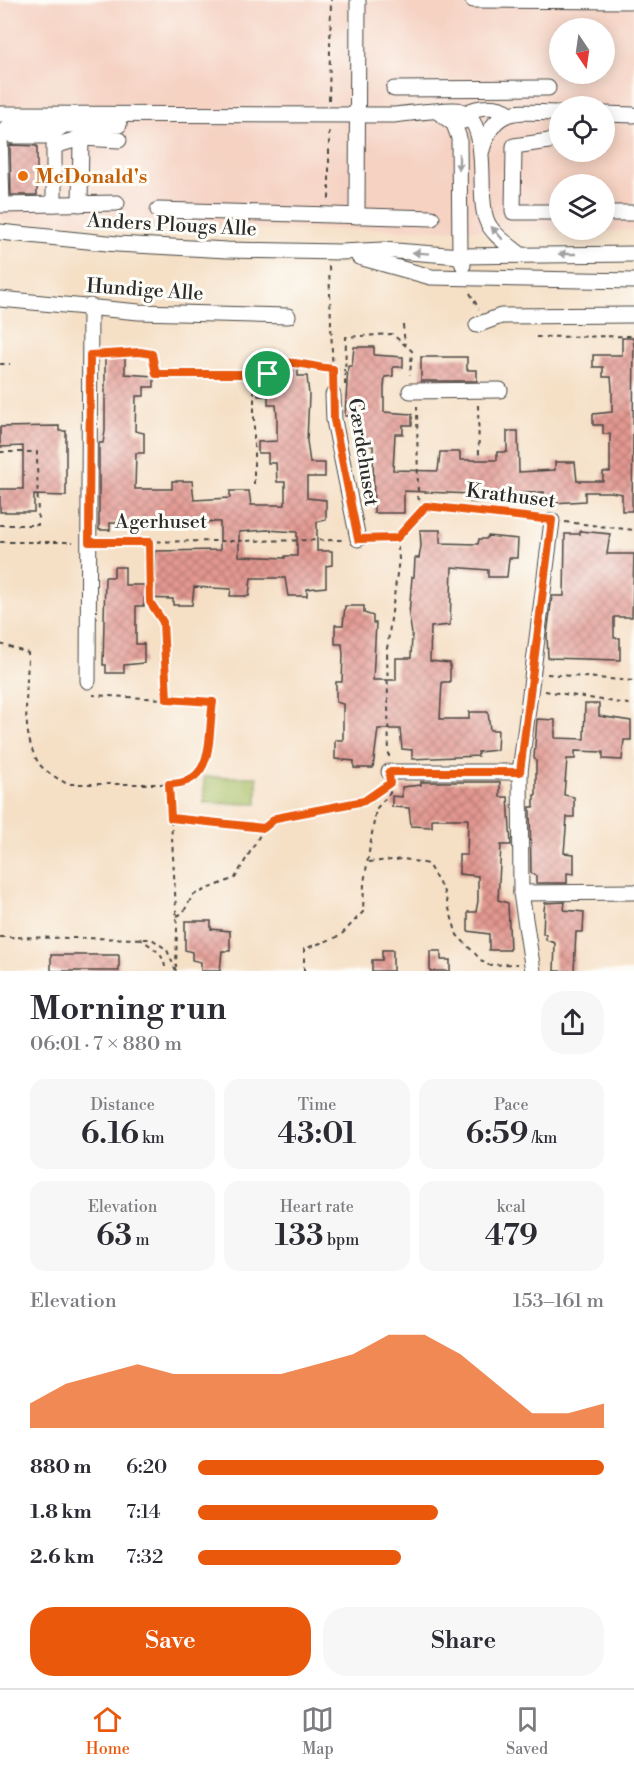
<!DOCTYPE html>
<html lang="en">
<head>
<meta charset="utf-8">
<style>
  body { margin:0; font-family:"Libre Bodoni",serif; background:#f7f7f7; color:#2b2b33; height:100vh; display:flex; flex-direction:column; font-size:22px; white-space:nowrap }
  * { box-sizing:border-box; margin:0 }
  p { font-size:20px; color:#7c7c81 }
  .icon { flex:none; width:33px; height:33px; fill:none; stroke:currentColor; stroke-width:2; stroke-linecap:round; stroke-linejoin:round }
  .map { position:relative; height:971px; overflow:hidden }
  .sheet { display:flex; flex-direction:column; background:#fff; flex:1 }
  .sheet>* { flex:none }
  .needle { width:39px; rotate:167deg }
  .buttons { position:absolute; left:549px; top:18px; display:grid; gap:12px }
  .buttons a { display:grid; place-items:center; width:66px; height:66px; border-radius:50%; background:#fff; box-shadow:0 3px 15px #0003; font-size:30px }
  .pin { position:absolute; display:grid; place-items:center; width:51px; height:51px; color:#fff; margin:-26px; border:3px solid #fff; border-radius:50%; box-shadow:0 2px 6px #0007 }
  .round { display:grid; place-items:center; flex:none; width:63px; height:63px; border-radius:24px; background:#f7f7f7 }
  .summary { display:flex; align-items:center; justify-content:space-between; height:102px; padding:0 30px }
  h1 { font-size:33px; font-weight:600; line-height:45px }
  .stats { display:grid; grid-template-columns:repeat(3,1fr); gap:9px; height:102px; padding:6px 30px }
  .stats div { display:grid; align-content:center; border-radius:15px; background:#f7f7f7; text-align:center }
  .stats b { font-size:30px; font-weight:600 }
  .stats small { font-size:16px; font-weight:400 }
  .stats p { font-size:16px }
  .chart { height:168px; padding:12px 30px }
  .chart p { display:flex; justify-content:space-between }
  .chart svg { width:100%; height:108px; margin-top:6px; fill:#ea580c; opacity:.7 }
  .button { display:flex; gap:12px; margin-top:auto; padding:12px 30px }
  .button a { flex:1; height:69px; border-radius:24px; background:#ea580c; color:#fff; font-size:24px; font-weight:600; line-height:69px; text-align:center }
  .button a+a { background:#f7f7f7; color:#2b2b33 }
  ul { padding:0 30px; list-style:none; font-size:20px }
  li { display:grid; grid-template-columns:96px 72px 1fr; align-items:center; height:45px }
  li i { height:15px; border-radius:8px; background:#ea580c }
  .dock { display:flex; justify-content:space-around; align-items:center; height:84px; border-top:2px solid #e1e1e2; background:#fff; font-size:16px; color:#7c7c81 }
  .dock a { display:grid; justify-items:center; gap:3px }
  .dock .selected { color:#ea580c }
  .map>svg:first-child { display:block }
</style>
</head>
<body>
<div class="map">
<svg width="634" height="971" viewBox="0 0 634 971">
  <defs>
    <pattern id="building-cross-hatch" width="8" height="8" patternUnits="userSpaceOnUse" patternTransform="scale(1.5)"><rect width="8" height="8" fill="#e39891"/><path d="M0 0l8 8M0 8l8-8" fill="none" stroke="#b87c77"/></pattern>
  </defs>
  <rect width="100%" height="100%" fill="#fdfcf7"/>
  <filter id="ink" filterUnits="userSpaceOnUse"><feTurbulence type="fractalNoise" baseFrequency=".0167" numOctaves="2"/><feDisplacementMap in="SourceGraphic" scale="12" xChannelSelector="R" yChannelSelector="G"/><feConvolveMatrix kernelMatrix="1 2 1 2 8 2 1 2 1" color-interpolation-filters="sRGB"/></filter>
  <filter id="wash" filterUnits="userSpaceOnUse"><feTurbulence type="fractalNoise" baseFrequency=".008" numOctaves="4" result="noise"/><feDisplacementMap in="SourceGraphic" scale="24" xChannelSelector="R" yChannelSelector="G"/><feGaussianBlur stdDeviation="1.35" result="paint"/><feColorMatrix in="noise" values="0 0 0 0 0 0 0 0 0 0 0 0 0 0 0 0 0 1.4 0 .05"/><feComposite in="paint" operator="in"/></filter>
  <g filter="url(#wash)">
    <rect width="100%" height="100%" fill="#f5dfc5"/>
    <path fill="#f5d2c2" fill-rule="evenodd" d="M0,0H634V231L146,228L4,220L0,215ZM560,28H604V74H560ZM560,106H604V152H560ZM560,184H604V230H560Z"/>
    <path fill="#a7be63" stroke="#697447" stroke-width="1.5" d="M204,777H257V804L204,803Z"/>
    <g id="blocks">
      <g fill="url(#building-cross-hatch)" fill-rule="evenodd">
        <path d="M10,145L37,146V195H11Z"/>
        <path d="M622,338H633L634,347L632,511H622V494L611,492H585V501L553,503L545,501L544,492L484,495V502H470V494L404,491V513H374L373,446L363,444V436L358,434L357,416H345L348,366H352L354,347H374V355L403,357V367H393V376L385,377L384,388V412L412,414V425H403V434H395L393,470L438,471L440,452H460V460H497V452H507V431H518L519,472L555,470V462H575L577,481H603V472H610V434H603V425H593V414L612,412V388L611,377H603V367H593V355H622Z"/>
        <path d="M105,357H125V374L154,376V387H144V396H136L135,431L144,433V453H136L135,489H172V481H192L194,500L230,498V491H249L251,505H285V482H277L276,463H268V453H258V442L277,441V417L276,405H268V396H258V381L287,378V366H298V376H307L309,395L307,441L310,463H325V477H307V498L326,500V520L317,522V551H332V565L326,566V587L307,589V596H288L285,578H251L249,596H230L231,589L194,587L192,605H173V599L144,598V606H136V644H144V663L124,665V673H106V665H103L105,577H114V567H125V585H153L155,551L220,550V522L136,520L134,523H110V530H99V443H103L105,431ZM267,530L297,532V556H285V558L239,556V532Z"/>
        <path d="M421,357H467V370H477V381H421Z"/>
        <path d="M59,426V431H66V496L34,495V512H0V489H23V446L0,447V427Z"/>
        <path d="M420,530H440V543L478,544L479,539H486L488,536L518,539L517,558H509L507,577H488V570L452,567L450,625L431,627L430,661L450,663V682H442L440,719H469V712H488L490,730H498L497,750L478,752V756L412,759V750L402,749L400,729H378L373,768H354V761L335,759V740H343V704L336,702V682H342L343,655L342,644H335V625H343L345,606H364V613L373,616V623H376L373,680H396V658H411L412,634L409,615L412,577H414L415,558H419L421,546Z"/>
        <path d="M580,531L610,534L607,554H634L632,617H614V638H620V660L548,658L547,635L552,596H564L565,534H580Z"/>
        <path d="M585,704H599V716L631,721V740H624L622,760L603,759V752L575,751V759H567L564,795L574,797V817H567L564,853L574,854V874L567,873V883H536V876L531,873L530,807H534V795H536V761L534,758L537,719L555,720V738L584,739Z"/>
        <path d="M421,782H500V797H508L511,845H501L498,900L508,903L510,950H489V934L468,931V912H476L478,901V876L459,874V855H467L468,819H432V827L411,826L409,808L392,807V796L402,797V787L421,785Z"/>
        <path d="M565,902L564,910L584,912L583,932H576L574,971H554L555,943L546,940V934H543L544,910L545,903Z"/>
        <path d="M185,921H211V929L230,931V951H222L220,971H201V962L192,960V952L185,950Z"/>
        <path d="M382,950H393V971H372V960H382Z"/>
        <path d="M430,951H441V960H450V971H430Z"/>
        <rect x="51" y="955" width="68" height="16"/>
      </g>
    </g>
  </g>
  <g filter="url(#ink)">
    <use href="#blocks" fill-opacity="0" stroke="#494642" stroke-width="1.5"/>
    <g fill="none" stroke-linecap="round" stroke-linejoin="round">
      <g stroke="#494642" stroke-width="17">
        <g id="minor">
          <path d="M473,0L634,1"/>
          <path d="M394,89L548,88"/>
          <path d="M438,112L454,124L459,138L460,256L463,265"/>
          <path d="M0,114L394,115C403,114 454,108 458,110C493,121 476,191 486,219C491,234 509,245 521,255"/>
          <path d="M604,114L634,115"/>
          <path d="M464,121L466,113C478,106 497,105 509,113"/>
          <path d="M13,136H48L64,125"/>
          <path d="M549,141L514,146L513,212H560"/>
          <path d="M482,150C495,103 519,113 560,113"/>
          <path d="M117,203L2,205L0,135L7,128L18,125H119"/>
          <path d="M54,204V146L81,138"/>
          <path d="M80,204L81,138L119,140"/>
          <path d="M158,210L432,218"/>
          <path d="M604,213H634"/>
          <path d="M357,216L358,0"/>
          <path d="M0,232L117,244L227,250L341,252L383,250L460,256L634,254"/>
          <path d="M359,257L431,277L634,281"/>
          <path d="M0,299L139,312L288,316"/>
          <path d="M477,325L501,316L634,315"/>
          <path d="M410,391L500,390"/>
          <path d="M333,395L334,420L358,539"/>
          <path d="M88,681L90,306"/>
          <path d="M389,772H520"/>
          <path d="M521,893L634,892"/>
          <path d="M533,971L521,893L520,772L552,521"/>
        </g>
      </g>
      <g stroke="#494642" stroke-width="2" stroke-dasharray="4.5 4.5" stroke-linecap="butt">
        <path d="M329,100L331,0"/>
        <path d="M329,199V130"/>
        <path d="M329,266L333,380"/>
        <path d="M470,293L479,309"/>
        <path d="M403,325L405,345"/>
        <path d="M536,337L634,336"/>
        <path d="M105,354H152L156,374H268L270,367C291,356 323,369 345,370"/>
        <path d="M0,364H10"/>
        <path d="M345,385L346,337L392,334L412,351L410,375"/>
        <path d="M478,405L479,456"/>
        <path d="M417,406L418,498L426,505"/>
        <path d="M0,452H37L38,525H0"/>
        <path d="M254,484V374"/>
        <path d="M565,522L634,530"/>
        <path d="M397,538L426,506L539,519"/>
        <path d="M373,539L397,538"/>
        <path d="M0,542H73"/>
        <path d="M103,542L343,540"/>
        <path d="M149,542L150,602L163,622L167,699"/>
        <path d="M0,644L28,653C28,687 19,735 40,765C47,773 59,779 67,784H182L201,772L211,741L209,723L213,702L93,695"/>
        <path d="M547,674L634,681"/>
        <path d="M545,691L634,705"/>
        <path d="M389,757L387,649L399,559L397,538"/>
        <path d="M169,784L177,928L176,967"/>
        <path d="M172,818L264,828"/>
        <path d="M369,862L404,859L428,864L444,892L457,935L486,965L517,964"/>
        <path d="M177,916L183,913L193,895L235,878L264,828L276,818L364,801L385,786"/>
        <path d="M0,937L152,939L167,950L176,971"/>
        <path d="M139,938C152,947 166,954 165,971"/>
        <path d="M304,971V949L340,936L363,912L364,883L376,809L390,793V786"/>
      </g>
      <use href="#minor" stroke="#fff" stroke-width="15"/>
    </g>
    <defs><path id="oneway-solid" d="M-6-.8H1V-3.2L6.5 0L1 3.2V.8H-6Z" transform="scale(1.5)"/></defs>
    <g fill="#a0a0a0">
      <use href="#oneway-solid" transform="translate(459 162) rotate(90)"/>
      <use href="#oneway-solid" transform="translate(497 233) rotate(-132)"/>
      <use href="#oneway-solid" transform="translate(421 253) rotate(-176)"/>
      <use href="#oneway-solid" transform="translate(567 254) rotate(180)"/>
    </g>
  </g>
  <g fill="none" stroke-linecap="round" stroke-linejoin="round" filter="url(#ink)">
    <g stroke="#fff" stroke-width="12">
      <path id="route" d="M140,352L152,354L156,374H268L270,367C288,357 313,368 333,369L334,420L358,539L397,538L426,506L552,520L520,772H389L390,783L364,801L276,818L264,828L171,818L169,784C217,784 207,734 213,702L167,699L163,622L150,602L149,542H89L90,355Z"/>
    </g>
    <use href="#route" stroke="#ea580c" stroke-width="8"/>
  </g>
  <circle fill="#e8710a" stroke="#fdfcf7" stroke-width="2" cx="23" cy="176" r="6"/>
  <g text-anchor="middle" stroke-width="6" stroke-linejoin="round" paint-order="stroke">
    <g font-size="20" font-weight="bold" fill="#c56008" stroke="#fdfcf7" text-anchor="start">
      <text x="35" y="183">McDonald's</text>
    </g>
    <g font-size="20" fill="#2b2b2b" stroke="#fdfcf7">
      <text transform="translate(172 224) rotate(3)" y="7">Anders Plougs Alle</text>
      <text transform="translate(145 289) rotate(4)" y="7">Hundige Alle</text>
      <text transform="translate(364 452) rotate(81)" y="7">Gærdehuset</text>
      <text transform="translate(511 495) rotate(7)" y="7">Krathuset</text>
      <text x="161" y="528">Agerhuset</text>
    </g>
  </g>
</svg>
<div class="buttons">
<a><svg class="needle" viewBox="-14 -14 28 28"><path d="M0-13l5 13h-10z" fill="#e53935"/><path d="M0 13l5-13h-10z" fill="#7c7c81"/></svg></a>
<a><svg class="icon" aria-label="locate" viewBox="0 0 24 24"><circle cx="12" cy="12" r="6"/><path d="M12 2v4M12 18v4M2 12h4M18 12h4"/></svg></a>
<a><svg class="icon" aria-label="layers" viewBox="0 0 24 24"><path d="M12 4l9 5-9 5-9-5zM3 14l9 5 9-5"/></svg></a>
</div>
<div class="pin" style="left:268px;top:374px;background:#1e9e55"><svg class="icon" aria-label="arrive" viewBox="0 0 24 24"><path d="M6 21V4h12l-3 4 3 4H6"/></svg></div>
</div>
<section class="sheet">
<div class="summary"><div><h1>Morning run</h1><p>06:01 · 7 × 880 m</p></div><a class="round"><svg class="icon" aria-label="share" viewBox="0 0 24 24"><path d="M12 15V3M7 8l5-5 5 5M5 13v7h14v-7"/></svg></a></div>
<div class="stats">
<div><p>Distance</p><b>6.16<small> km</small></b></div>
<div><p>Time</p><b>43:01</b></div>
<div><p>Pace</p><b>6:59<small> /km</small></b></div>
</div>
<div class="stats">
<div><p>Elevation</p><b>63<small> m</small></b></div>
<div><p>Heart rate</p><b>133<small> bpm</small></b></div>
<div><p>kcal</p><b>479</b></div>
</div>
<div class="chart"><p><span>Elevation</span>153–161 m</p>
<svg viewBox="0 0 160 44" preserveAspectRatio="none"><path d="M0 44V34L10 26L20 22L30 18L40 22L50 22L60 22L70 22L80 18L90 14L100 6L110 6L120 14L130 26L140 38L150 38L160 34V44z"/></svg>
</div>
<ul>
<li><b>880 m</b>6:20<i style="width:100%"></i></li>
<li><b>1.8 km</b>7:14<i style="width:59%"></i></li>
<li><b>2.6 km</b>7:32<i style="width:50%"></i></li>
</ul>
<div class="button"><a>Save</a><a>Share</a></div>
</section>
<nav class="dock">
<a class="selected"><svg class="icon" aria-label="home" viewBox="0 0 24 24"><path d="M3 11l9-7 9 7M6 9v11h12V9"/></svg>Home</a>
<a><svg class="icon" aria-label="map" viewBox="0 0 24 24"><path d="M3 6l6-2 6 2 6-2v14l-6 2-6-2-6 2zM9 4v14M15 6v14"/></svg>Map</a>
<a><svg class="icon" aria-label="saved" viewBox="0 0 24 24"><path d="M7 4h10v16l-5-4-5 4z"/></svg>Saved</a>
</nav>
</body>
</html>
